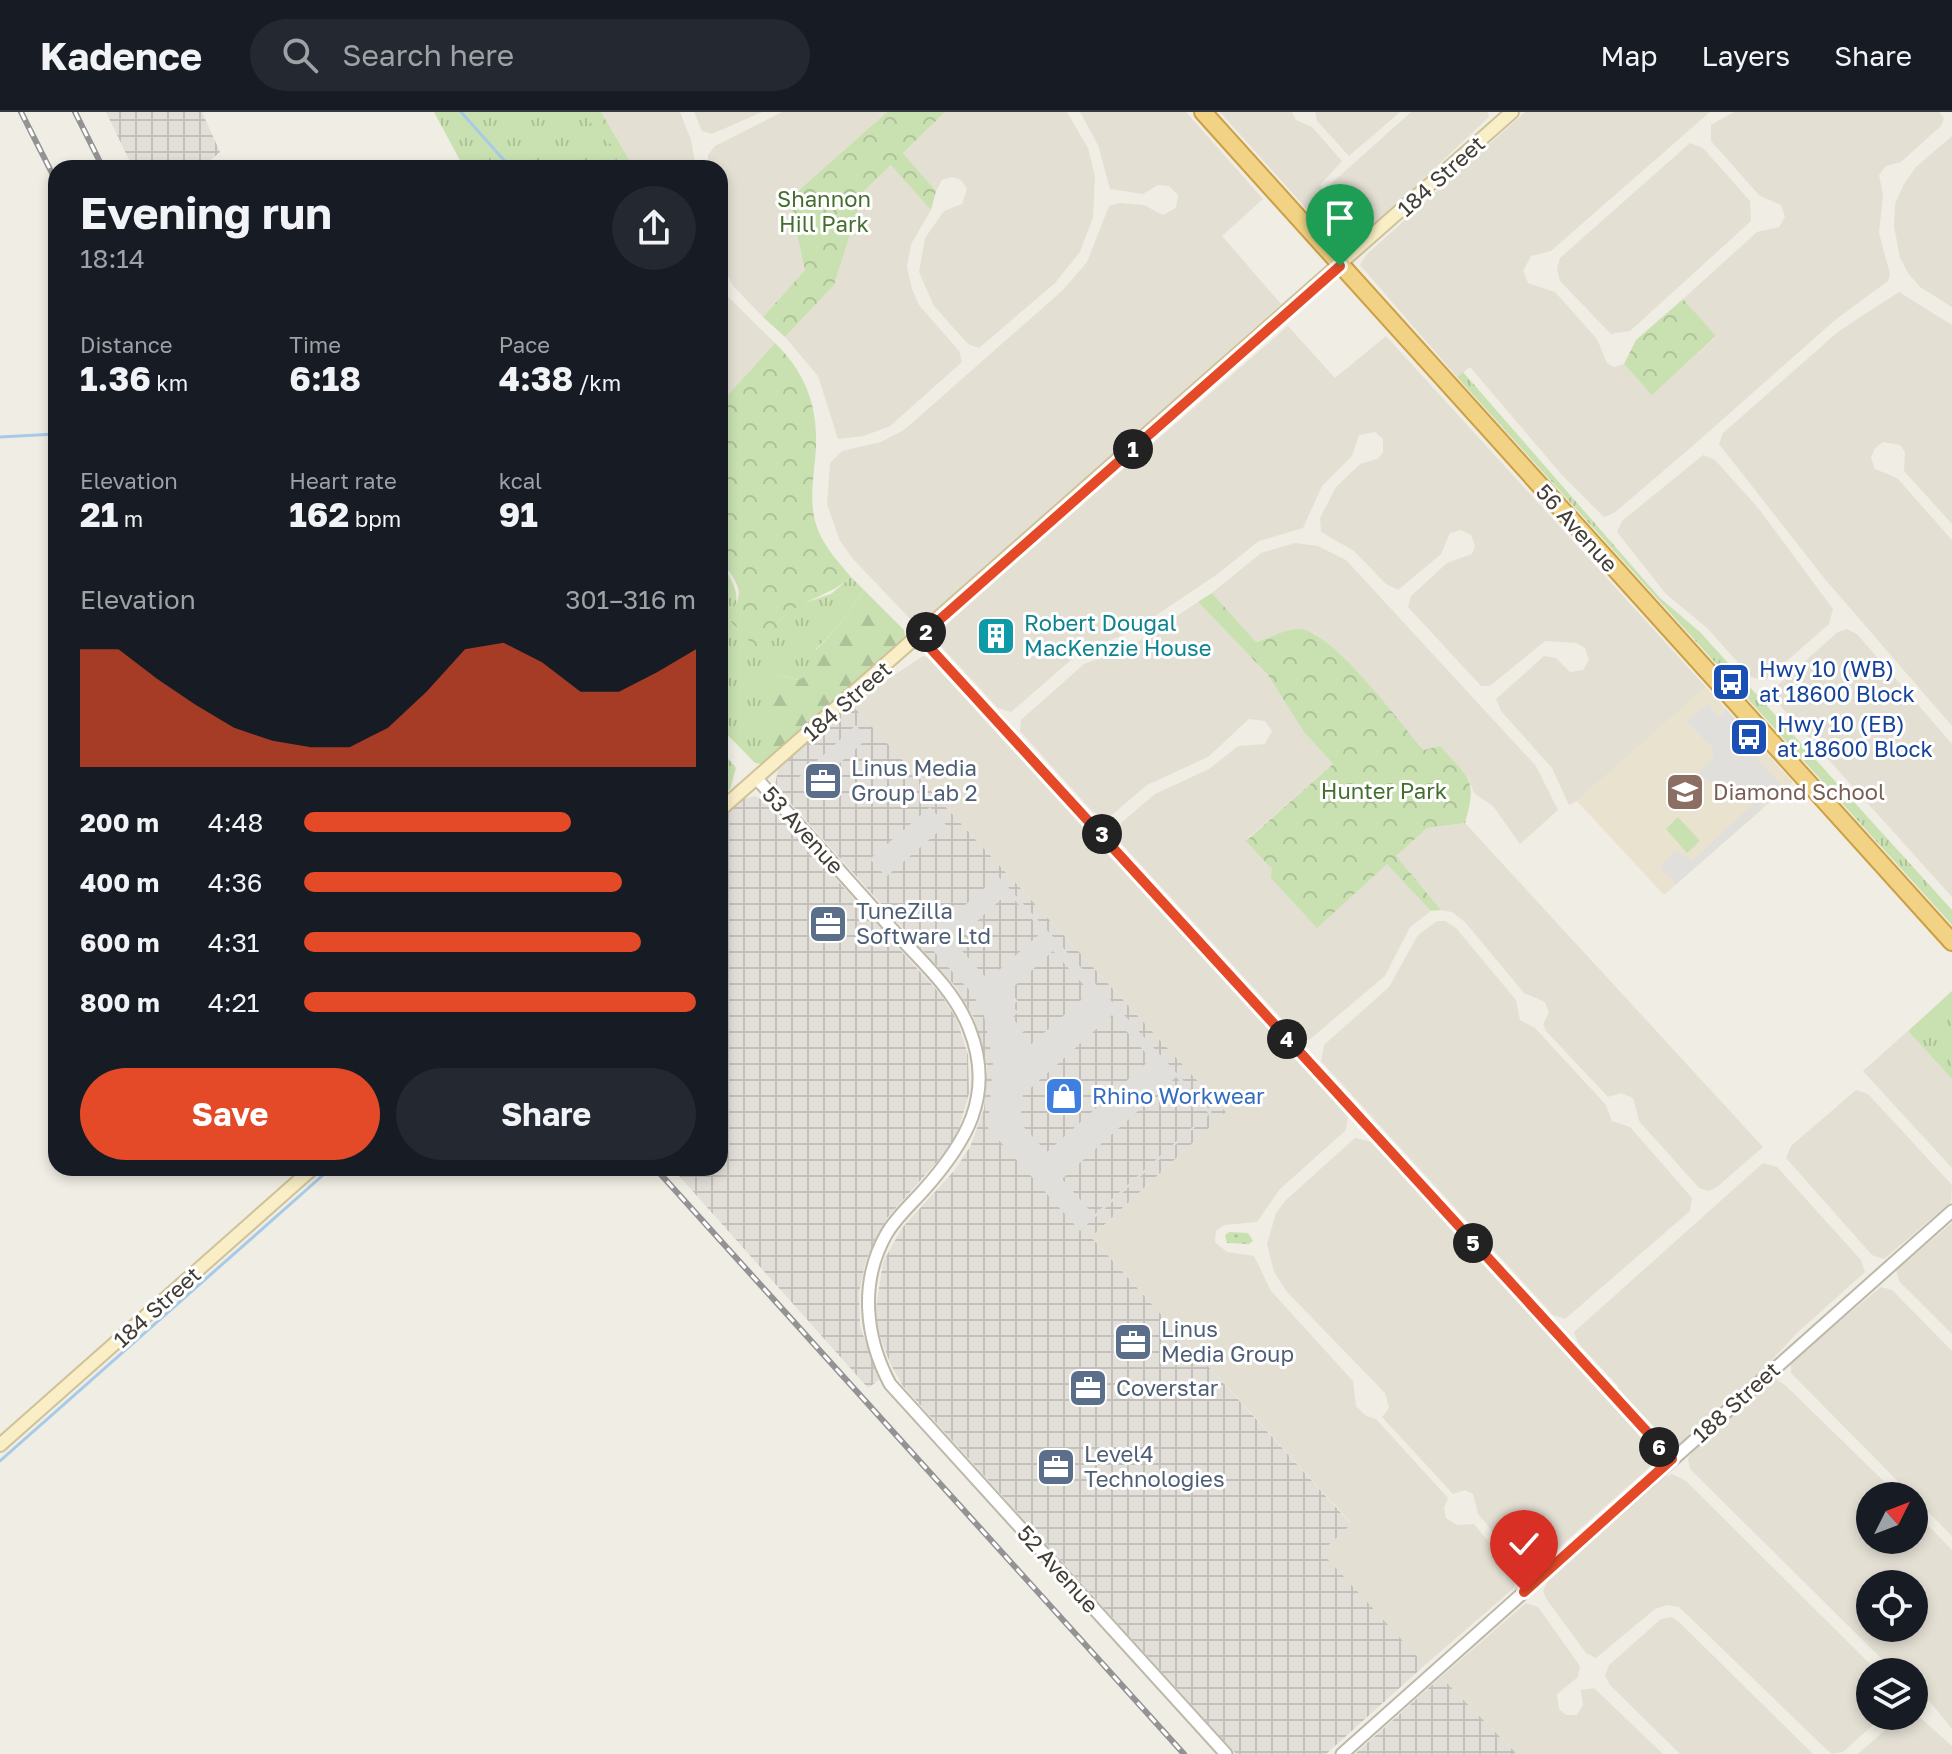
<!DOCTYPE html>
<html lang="en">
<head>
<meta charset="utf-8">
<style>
  body { margin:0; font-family:"Golos Text",sans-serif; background:#242831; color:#f1f3f6; height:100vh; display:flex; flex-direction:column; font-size:30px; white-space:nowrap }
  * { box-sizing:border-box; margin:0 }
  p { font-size:26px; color:#9ea1a6 }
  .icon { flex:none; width:44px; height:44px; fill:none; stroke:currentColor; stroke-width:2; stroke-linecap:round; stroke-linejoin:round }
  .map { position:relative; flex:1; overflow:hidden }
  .drawer { position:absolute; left:48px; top:48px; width:680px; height:1016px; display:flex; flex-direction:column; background:#171b24; border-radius:24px; box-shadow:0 4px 12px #0003 }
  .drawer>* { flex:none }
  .needle { width:52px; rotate:48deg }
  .buttons { position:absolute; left:1856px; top:1370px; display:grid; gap:16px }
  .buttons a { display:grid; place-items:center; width:72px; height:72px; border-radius:50%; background:#171b24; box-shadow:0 4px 12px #0003; font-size:40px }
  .pin { position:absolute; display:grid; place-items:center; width:68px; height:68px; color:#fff; margin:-82px -34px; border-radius:50% 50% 50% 0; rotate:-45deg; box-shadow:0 0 8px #0007 }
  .pin .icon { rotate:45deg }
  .km { position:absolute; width:40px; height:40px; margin:-20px; border-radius:50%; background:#222; color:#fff; font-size:22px; line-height:40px; text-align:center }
  .round { display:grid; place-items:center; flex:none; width:84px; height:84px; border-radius:42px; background:#242831 }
  .head { display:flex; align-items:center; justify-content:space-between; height:136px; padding:0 32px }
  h1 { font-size:44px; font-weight:700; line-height:60px }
  .stats { display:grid; grid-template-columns:repeat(3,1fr); gap:12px; height:136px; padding:8px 32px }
  .stats div { display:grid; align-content:center }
  .stats b { font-size:34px; font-weight:700 }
  .stats small { font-size:22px; font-weight:400 }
  .stats p { font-size:22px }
  .chart { height:224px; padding:16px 32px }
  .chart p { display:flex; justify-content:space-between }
  .chart svg { width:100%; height:144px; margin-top:8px; fill:#e44a27; opacity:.7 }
  .button { display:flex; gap:16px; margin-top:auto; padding:16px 32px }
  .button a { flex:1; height:92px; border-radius:48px; background:#e44a27; color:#fff; font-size:32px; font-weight:700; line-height:92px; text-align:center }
  .button a+a { background:#242831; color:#f1f3f6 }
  ul { padding:0 32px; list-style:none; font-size:26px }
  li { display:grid; grid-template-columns:128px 96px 1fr; align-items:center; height:60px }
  li i { height:20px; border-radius:10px; background:#e44a27 }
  header { display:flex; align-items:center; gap:48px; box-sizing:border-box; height:112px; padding:0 40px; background:#171b24; border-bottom:2px solid #363941 }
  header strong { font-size:38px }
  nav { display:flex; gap:44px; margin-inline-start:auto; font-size:28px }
  .search { width:560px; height:72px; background:#242831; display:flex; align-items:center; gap:20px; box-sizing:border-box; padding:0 28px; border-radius:44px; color:#9ea1a6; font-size:30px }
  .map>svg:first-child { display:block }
</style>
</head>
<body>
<header>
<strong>Kadence</strong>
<div class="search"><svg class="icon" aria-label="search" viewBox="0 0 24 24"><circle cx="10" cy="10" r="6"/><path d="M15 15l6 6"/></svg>Search here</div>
<nav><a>Map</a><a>Layers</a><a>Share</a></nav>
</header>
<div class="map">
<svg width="1952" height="1642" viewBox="0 0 1952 1642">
  <defs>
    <pattern id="industrial-grid" width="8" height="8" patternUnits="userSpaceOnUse" patternTransform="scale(2)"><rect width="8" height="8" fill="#e2dfd9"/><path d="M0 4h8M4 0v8" fill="none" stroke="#c3c0bb"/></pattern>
    <pattern id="grass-tufts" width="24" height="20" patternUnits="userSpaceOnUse" patternTransform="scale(2)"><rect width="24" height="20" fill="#c9e1b1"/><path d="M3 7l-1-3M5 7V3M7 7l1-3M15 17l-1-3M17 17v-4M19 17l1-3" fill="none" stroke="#aec299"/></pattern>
    <pattern id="forest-firs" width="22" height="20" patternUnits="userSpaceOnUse" patternTransform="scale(2)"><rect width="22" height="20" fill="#c9e1b1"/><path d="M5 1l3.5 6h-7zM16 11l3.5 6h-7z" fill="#aec299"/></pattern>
    <pattern id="park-crowns" width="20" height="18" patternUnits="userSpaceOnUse" patternTransform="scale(2)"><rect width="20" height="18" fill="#c9e1b1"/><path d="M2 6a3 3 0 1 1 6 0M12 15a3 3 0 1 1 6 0" fill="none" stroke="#aec299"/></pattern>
    <pattern id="garden-dots" width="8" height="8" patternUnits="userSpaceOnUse" patternTransform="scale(2)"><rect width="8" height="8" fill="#c9e1b1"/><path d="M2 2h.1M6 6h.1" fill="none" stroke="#aec299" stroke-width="1.8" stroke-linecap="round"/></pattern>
  </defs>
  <rect width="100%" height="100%" fill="#f0ede4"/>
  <g fill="#e4dfd3" fill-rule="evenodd">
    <path d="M601,0H680L691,28L696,56H620L630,49Z"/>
    <path d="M694,0H762L712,22L702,19Z"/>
    <path d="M782,0H887L789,87L805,158L763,205L734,175L720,150V56H708V43L715,34Z"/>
    <path d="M945,0H1067L1088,36L1095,64L1093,105L1080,140L1055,171L979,236L968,232L934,194L919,160L925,126L944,99L962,92L967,77L961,68L952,65L942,68L936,79L903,41Z"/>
    <path d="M1080,0H1186L1263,87L1222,124L1281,192L926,509L914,511L853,447L840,429L827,392L830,351L842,339L881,330L904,318L1063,178L1087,150L1109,94L1120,91L1144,93L1163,103L1176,96L1178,83L1169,74L1158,73L1143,82L1110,77L1098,33Z"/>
    <path d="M1220,0H1292L1296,8L1312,15L1342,49L1320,73L1324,78L1411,0H1488L1489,5L1355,131L1344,134L1337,131Z"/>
    <path d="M1315,0H1400L1349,44L1317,9Z"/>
    <path d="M1525,0H1710L1551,139L1531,144L1523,159L1528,171L1555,180L1597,227L1607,251L1614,255L1624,252L1652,282L1716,225L1683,187L1757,120L1779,115L1785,105L1781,93L1760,84L1711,29V13L1734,0H1939L1944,6L1941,14L1901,50L1886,54L1879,63L1883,83L1879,121L1890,162L1888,169L1835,208L1688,338L1614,401L1604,405L1562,363L1470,255L1457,265L1360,153L1366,143Z"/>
    <path d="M1952,24V195L1920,175L1908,161L1900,146L1894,114L1895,92L1904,72L1916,55Z"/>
    <path d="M1690,31L1703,36L1750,89L1751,109L1630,219L1611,222L1560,169L1557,157L1560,146Z"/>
    <path d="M892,52L931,98L911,132L907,155L912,177L919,193L959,239L962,250L890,314L864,324L838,327L818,264L785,225L834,173L864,79Z"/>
    <path d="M720,177L775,231L727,284L720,279Z"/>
    <path d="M1899,180L1952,213V412L1904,359L1905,340L1900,333L1883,330L1875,336L1871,346L1875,357L1897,366L1952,428V614L1824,466L1719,332L1723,321L1839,219Z"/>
    <path d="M1288,214L1335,266L1386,224L1706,575L1577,689L1569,693L1552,656L1501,599L1496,587L1544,544L1556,546L1570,560L1583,558L1589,548L1585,536L1576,531L1545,529L1490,574H1481L1408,495L1411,484L1447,451L1472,442L1475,434L1471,423L1461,418L1450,421L1441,442L1398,478L1386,472L1354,439L1321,420L1320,406L1336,375L1360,352L1377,347L1383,341V327L1375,320L1359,323L1352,344L1322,374L1303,416L1259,429L1216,463L1133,519L1080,540L1011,600L998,596L938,531L937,522L947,510Z"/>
    <path d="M1703,343L1715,348L1759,397L1833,497L1829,512L1765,568L1751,565L1707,516L1666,482L1617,420L1622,409Z"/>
    <path d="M1295,431L1318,434L1346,448L1536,654L1558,698L1520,732L1493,694L1474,681L1469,668L1440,635L1424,638L1342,545L1316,522L1298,517L1256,530L1212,481L1261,441Z"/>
    <path d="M1198,490L1268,563L1304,620L1333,652L1246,728L1388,751L1431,799L1410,815L1385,864L1309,928L1297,923L1120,730L1117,721L1122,710L1155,682L1209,657L1238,634L1265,632L1272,619L1265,609L1249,607L1208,645L1147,673L1107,707L1093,700L1020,619L1021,608L1084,552L1130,535Z"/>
    <path d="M1847,517L1857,522L1952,632V785L1773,586L1778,573L1838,520Z"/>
    <path d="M923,544L928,545L1348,1004L1346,1018L1280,1077L1257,1110L1224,1113L1216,1119L1215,1130L1227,1140L1254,1144L1271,1179L1353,1269L1356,1294L1366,1304L1376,1307L1448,1386L1444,1396L1446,1406L1457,1413L1474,1412L1516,1463L1514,1476L1425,1553L1320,1440L1351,1411L1091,1125L1226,1000L851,592Z"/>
    <path d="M1465,711L1763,1035L1717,1075L1709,1079L1699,1076L1639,1009L1633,986L1621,981L1608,985L1546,919L1543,912L1549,901L1545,890L1524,881L1465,810L1452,800L1441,798L1395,744L1427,716Z"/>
    <path d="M1437,809H1445L1456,816L1516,888L1520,908L1535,916L1606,993L1612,1009L1630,1015L1692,1086L1690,1099L1565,1207L1553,1203L1321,949L1324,933L1389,875L1418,823Z"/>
    <path d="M1908,919L1952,967V1056L1863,959Z"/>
    <path d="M1856,978L1868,982L1952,1073L1951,1090L1884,1147L1872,1143L1786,1046L1791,1034Z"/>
    <path d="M1355,1026L1373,1030L1654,1340L1652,1353L1536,1456L1521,1454L1478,1402L1473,1382L1465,1378L1453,1382L1382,1305L1389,1296L1385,1281L1287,1180L1274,1160L1267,1132L1276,1101L1286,1088Z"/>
    <path d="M1763,1051L1777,1055L1861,1148L1865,1160L1797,1221L1745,1277L1683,1331L1667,1332L1619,1281L1618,1274L1578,1231L1574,1220Z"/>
    <path d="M1952,1111V1222L1899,1169L1896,1158Z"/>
    <path d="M1881,1175L1892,1178L1952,1239V1424L1791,1261V1249Z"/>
    <path d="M1775,1267L1784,1272L1899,1384H1870V1428H1914V1399L1952,1438V1617L1921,1579L1914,1575V1560H1895L1690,1357L1688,1347L1692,1340L1768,1270ZM1870,1472H1914V1516H1870Z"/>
    <path d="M1672,1362L1686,1369L1878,1560H1870V1604H1883L1843,1640L1832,1642L1827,1638L1679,1495L1667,1493L1655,1497L1596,1546L1586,1541L1547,1488L1543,1479L1548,1468L1664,1365Z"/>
    <path d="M1526,1491L1538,1495L1580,1554L1578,1565L1557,1582L1559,1597L1566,1603H1577L1583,1593L1581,1578L1594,1576L1663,1642H1517L1441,1565Z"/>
    <path d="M1672,1505L1678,1509L1813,1642H1680L1610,1573L1605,1564L1609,1553L1661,1507Z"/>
    <path d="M1914,1600L1952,1634V1642H1858L1901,1604H1914Z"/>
  </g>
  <g fill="url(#industrial-grid)">
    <path d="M106,0H202L220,40L202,56H133Z"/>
    <path d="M851,592L1226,1000L1091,1125L1351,1412L1321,1440L1425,1553L1326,1642H1236L903,1274L890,1251L877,1216L876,1196L883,1150L902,1116L954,1059L970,1035L984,997L987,955L974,906L955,874L775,674L778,657Z"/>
    <path d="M755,684L766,690L942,884L957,908L968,943L969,981L957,1023L943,1043L887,1106L866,1148L859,1180L860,1214L879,1268L868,1276L672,1056H720V707L742,687Z"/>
    <path d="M1441,1565L1517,1642H1355Z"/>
  </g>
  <path fill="#e8e2cf" d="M1706,575L1793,670L1664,783L1577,689Z"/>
  <g fill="url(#grass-tufts)">
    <path d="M434,0H601L620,44L606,56H464Z"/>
    <path d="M1463,260L1660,486L1700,520L1952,798V813L1457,265Z"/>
    <path d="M720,417L728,428C710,464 753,470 729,508L738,518L778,510L795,494L831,482L851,465L864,478L841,511L816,537L817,559L799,568L774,562L786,635L761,652L755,651L720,615Z"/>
    <path d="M720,637L736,656L730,677L720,687Z"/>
    <path d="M1952,879V967L1908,919Z"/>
  </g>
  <path fill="url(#forest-firs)" d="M864,478L904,518L906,528L786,635L770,636L768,611L773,602L764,571L774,562L798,568L816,559V538L841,511Z"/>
  <g fill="url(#park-crowns)">
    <path d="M581,0H601L630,49L620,56H606L620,43Z"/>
    <path d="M887,0H945L903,41L936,79L931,98L891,53L864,79L834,173L785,225L763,205L805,158L789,87Z"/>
    <path d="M1683,187L1716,224L1652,283L1624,252L1636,228Z"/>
    <path d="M775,231C809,264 820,301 815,348C813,369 810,388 815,409C821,432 837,448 851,465C825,487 802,486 778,510L781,522L759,539L729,508C732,496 743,487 737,473C728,451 714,456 728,428L720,417V279L727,284Z"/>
    <path d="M1212,481L1256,530C1269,527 1284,517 1298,517C1331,516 1400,612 1424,638L1440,634C1469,667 1478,666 1465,711L1427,716L1396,744L1441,798L1431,799L1387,752L1317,816L1271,766L1272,757L1246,729L1333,652L1304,620L1268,563L1198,490Z"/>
  </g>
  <path fill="url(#garden-dots)" d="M1229,1120L1248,1121L1253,1129L1249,1132L1227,1131L1225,1123Z"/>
  <path fill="#c9e1b1" d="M1678,705L1700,729L1687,741L1666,717Z"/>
  <g fill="#e1dfdc" fill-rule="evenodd">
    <path d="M1708,592L1720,606L1726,597L1739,612L1731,618L1782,674L1760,694L1762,697L1676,772L1660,755L1675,738L1692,749L1755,690L1733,670L1720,677L1698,661L1714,646L1712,631L1709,633L1687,609Z"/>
    <path d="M856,613L867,627L815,673L798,666Z"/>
    <path d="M930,695L946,713L886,765L870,747Z"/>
    <path d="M998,764L1212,1000L1080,1119L988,1016L993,950L984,904L973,882L924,829ZM1008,781L1043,819L988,868L954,830ZM1053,839L1090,880L1028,935L1019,924L1024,919L1012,906L1018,900L1012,894L1018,889L1009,879ZM1112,903L1151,947L1047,1040L1020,1011L1023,983ZM1176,965L1208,1001L1094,1103L1062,1067Z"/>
  </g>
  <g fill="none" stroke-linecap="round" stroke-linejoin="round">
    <g stroke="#a6cae8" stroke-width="3">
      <path d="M461,0L511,56"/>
      <path d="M599,56L608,49"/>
      <path d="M0,325L56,322"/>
      <path d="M0,1349L331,1056"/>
    </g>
    <g stroke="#beb8ab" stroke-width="15">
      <g id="tertiary">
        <path d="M920,525L1672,1347"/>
        <path d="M757,667C802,716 846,766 891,816C919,847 954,877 969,916C996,983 966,1031 922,1080C910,1093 896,1106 887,1121C859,1169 865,1225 890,1272L1226,1642"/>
        <path d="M1342,1642L1952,1099"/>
      </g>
    </g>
    <g stroke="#cfc29b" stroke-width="16">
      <g id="secondary">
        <path d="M720,698L1512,0"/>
        <path d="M0,1333L313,1056"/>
      </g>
    </g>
    <g stroke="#cd9f42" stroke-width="20">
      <path id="trunk" d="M1203,0L1952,830"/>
    </g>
    <use href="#tertiary" stroke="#fff" stroke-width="11"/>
    <use href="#secondary" stroke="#f9eec6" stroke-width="12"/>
    <use href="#trunk" stroke="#f2d385" stroke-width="16"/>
    <g stroke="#939393" stroke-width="6">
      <g id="rail">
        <path d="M21,0L56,69"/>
        <path d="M75,0L103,56"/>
        <path d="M655,1056L1184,1642"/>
      </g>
    </g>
    <use href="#rail" stroke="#fff" stroke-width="3" stroke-dasharray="9" stroke-linecap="butt"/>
  </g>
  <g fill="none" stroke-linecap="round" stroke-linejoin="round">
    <g stroke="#fff" stroke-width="16">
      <path id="route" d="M1340,154L920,525L1672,1347L1524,1480"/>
    </g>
    <use href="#route" stroke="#e44a27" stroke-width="10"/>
  </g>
  <defs>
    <g id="building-square" transform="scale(2)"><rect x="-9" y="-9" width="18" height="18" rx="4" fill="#0f9aa8" stroke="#fff"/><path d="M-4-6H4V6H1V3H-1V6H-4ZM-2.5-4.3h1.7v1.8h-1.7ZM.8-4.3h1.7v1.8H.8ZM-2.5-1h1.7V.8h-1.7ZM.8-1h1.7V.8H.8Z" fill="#fff"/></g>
    <g id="bus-square" transform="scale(2)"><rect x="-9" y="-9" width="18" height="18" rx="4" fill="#1a4fb4" stroke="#fff"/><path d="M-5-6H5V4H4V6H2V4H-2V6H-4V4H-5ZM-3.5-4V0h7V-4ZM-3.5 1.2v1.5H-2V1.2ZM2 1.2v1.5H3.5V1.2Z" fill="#fff"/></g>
    <g id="office-square" transform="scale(2)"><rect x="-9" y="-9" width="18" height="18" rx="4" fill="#5c6f8a" stroke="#fff"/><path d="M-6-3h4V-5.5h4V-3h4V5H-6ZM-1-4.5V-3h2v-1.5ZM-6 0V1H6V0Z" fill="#fff"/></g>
    <g id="school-square" transform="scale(2)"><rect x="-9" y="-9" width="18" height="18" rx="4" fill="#8d6e63" stroke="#fff"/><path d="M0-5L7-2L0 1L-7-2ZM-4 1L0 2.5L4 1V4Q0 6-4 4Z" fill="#fff"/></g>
    <g id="shop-square" transform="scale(2)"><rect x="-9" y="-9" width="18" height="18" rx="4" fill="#3f7fe0" stroke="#fff"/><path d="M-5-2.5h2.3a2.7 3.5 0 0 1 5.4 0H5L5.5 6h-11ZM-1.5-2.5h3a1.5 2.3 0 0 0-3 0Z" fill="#fff"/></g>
  </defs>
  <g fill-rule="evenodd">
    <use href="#building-square" x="996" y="524"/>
    <use href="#bus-square" x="1731" y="570"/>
    <use href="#bus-square" x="1749" y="625"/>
    <use href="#office-square" x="823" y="669"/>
    <use href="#school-square" x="1685" y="680"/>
    <use href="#office-square" x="828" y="812"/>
    <use href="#shop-square" x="1064" y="984"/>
    <use href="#office-square" x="1133" y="1230"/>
    <use href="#office-square" x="1088" y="1276"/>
    <use href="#office-square" x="1056" y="1355"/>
  </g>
  <g text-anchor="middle" stroke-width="6" stroke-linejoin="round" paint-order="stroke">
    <g font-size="22" fill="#423d35" stroke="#fff">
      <text transform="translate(1441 64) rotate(-42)" y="8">184 Street</text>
      <text transform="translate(1577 416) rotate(48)" y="8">56 Avenue</text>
      <text transform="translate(847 589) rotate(-41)" y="8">184 Street</text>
      <text transform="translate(803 718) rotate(48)" y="8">53 Avenue</text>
      <text transform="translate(157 1195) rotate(-42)" y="8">184 Street</text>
      <text transform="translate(1736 1290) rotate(-42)" y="8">188 Street</text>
      <text transform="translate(1058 1457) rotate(48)" y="8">52 Avenue</text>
    </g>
    <g font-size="22" fill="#446d2e" stroke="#fff">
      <text x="824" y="95">Shannon<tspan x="824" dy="25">Hill Park</tspan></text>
      <text x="1384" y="687">Hunter Park</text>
    </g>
    <g font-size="22" fill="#0d838f" stroke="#fff" text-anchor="start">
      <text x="1024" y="519">Robert Dougal<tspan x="1024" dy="25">MacKenzie House</tspan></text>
    </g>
    <g font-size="22" fill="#164399" stroke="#fff" text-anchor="start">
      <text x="1759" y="565">Hwy 10 (WB)<tspan x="1759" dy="25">at 18600 Block</tspan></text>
      <text x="1777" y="620">Hwy 10 (EB)<tspan x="1777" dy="25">at 18600 Block</tspan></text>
    </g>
    <g font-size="22" fill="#4e5e75" stroke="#fff" text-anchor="start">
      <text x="851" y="664">Linus Media<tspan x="851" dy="25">Group Lab 2</tspan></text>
      <text x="856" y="807">TuneZilla<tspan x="856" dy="25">Software Ltd</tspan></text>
      <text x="1161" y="1225">Linus<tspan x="1161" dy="25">Media Group</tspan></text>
      <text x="1116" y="1284">Coverstar</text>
      <text x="1084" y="1350">Level4<tspan x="1084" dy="25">Technologies</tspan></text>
    </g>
    <g font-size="22" fill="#785e54" stroke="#fff" text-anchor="start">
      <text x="1713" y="688">Diamond School</text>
    </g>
    <g font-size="22" fill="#366cbe" stroke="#fff" text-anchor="start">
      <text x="1092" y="992">Rhino Workwear</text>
    </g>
  </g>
</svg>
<div class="buttons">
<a><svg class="needle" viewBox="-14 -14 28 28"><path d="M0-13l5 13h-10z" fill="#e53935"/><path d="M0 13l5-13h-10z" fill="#9ea1a6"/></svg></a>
<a><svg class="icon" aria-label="locate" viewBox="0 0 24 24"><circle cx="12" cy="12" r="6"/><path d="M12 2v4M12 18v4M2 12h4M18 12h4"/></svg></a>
<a><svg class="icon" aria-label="layers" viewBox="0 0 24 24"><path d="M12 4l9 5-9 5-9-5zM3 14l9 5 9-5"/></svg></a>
</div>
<div class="pin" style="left:1340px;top:154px;background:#1e9e55"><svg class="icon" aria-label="arrive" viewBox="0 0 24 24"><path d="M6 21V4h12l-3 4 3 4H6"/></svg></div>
<div class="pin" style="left:1524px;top:1480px;background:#d93025"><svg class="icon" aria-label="check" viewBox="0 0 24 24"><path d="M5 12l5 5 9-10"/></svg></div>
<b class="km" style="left:1133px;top:337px">1</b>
<b class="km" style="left:926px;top:520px">2</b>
<b class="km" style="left:1102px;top:722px">3</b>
<b class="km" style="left:1287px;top:927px">4</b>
<b class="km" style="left:1473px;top:1131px">5</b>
<b class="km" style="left:1659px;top:1335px">6</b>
<section class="drawer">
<div class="head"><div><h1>Evening run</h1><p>18:14</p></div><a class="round"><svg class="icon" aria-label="share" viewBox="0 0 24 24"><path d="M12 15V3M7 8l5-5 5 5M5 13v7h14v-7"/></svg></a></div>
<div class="stats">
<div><p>Distance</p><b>1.36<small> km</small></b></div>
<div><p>Time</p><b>6:18</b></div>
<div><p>Pace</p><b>4:38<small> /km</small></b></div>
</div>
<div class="stats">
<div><p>Elevation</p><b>21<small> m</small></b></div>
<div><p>Heart rate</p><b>162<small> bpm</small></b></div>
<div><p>kcal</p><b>91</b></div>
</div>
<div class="chart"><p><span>Elevation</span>301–316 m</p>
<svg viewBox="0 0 160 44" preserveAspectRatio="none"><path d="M0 44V8L10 8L20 17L30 25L40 32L50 36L60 38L70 38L80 32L90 21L100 8L110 6L120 12L130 21L140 21L150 15L160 8V44z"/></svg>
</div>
<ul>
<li><b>200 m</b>4:48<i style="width:68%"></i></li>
<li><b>400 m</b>4:36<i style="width:81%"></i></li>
<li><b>600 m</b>4:31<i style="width:86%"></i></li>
<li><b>800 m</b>4:21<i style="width:100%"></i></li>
</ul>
<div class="button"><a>Save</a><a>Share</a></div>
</section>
</div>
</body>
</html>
